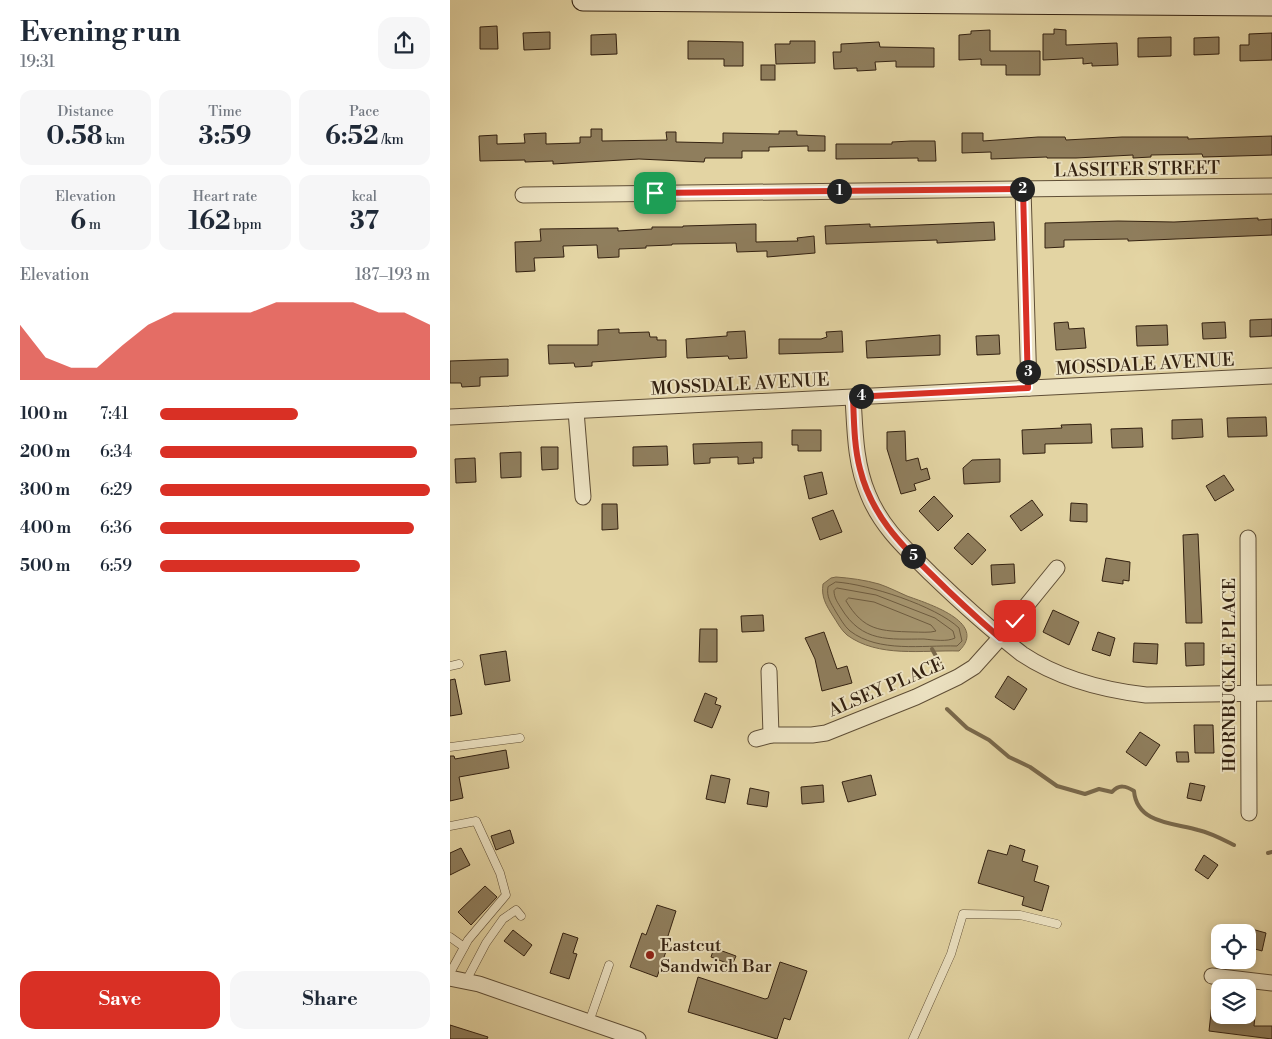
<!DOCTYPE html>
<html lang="en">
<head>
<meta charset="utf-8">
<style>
  body { margin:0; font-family:"Libre Bodoni",serif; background:#f6f6f7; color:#1f2937; height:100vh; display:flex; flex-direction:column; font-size:19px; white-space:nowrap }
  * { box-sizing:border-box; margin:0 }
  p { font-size:16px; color:#747a83 }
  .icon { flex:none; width:28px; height:28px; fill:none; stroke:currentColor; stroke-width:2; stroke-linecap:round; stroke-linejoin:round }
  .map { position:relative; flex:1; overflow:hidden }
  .drawer { display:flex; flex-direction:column; background:#fff; width:450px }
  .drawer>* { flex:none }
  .tools { position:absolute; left:761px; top:924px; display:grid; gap:10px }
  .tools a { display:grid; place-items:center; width:45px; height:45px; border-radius:10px; background:#fff; box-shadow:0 2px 8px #0003; font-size:25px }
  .pin { position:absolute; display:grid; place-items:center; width:42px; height:42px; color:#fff; margin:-21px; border-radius:10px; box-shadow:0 2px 8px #0006 }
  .km { position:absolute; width:25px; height:25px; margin:-12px; border-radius:50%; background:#222; color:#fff; font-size:14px; line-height:25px; text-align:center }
  .round { display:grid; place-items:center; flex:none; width:52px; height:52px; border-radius:15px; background:#f6f6f7 }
  .headline { display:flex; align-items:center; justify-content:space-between; height:85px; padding:0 20px }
  h1 { font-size:28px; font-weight:700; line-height:38px }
  .figures { display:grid; grid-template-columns:repeat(3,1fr); gap:8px; height:85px; padding:5px 20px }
  .figures div { display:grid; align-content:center; border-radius:12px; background:#f6f6f7; text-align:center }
  .figures b { font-size:25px; font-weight:700 }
  .figures small { font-size:14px; font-weight:400 }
  .figures p { font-size:14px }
  .chart { height:140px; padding:10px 20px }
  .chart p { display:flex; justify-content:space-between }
  .chart svg { width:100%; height:90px; margin-top:5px; fill:#d93025; opacity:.7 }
  .primary-button { display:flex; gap:10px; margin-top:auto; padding:10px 20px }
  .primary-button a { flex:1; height:58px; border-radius:15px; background:#d93025; color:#fff; font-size:20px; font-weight:700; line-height:58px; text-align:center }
  .primary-button a+a { background:#f6f6f7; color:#1f2937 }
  ul { padding:0 20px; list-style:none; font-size:16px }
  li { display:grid; grid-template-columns:80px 60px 1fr; align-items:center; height:38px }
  li i { height:12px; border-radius:6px; background:#d93025 }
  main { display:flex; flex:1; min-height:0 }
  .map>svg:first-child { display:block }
</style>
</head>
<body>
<main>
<section class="drawer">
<div class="headline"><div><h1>Evening run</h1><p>19:31</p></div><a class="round"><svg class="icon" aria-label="share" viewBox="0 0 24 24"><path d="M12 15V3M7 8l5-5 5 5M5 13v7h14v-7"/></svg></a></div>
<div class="figures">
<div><p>Distance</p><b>0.58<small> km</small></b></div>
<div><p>Time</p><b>3:59</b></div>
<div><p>Pace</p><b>6:52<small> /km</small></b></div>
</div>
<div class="figures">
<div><p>Elevation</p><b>6<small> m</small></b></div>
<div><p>Heart rate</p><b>162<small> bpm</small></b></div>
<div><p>kcal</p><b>37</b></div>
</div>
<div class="chart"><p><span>Elevation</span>187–193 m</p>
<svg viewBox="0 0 160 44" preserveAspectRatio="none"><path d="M0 44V17L10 33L20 38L30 38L40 27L50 17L60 11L70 11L80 11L90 11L100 6L110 6L120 6L130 6L140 11L150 11L160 17V44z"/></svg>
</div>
<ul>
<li><b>100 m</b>7:41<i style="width:51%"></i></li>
<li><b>200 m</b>6:34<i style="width:95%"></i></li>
<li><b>300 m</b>6:29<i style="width:100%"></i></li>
<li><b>400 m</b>6:36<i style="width:94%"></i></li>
<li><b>500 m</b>6:59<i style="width:74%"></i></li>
</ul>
<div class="primary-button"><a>Save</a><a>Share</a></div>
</section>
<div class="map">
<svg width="822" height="1039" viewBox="0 0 822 1039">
  <rect width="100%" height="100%" fill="#e3d4a3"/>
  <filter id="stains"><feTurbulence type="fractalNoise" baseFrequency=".004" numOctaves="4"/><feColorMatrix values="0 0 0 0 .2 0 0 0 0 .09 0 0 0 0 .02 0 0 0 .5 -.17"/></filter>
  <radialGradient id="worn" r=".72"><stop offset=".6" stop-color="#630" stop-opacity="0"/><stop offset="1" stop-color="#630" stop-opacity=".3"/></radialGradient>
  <path fill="#a79771" stroke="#79684b" d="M386,577C400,578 415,580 429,584C438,587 448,592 457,596C476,603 539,622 509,651C473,650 428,658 397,635C391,630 387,622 383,616C376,605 371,597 373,584L381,578Z"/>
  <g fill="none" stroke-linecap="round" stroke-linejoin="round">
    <g stroke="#6d5c41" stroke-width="1">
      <path d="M386,582C418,584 486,606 509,628L512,641L507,646C472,645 429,653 400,631C394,626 390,618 386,612C381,603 376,597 378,587Z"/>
      <path d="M387,588L426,595L485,618L503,631L505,638C497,642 484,640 474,639C439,639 412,643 391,608C388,603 384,598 384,591Z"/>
      <path d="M399,598L424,602L481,625L486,631C480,633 470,632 463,632C430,631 414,631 396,601Z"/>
    </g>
    <g stroke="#79684b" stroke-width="4">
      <path d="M482,649L491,665"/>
      <path d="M497,709L517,728L539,740L559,757L580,767L607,786L635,794L649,789L662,792C669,784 676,786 684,791C687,824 724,823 748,830C761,833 772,839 784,845"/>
      <path d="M818,853L822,852"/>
    </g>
  </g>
  <g fill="#8f7e5d" stroke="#332111">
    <path d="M47,26L48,49H30V27Z"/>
    <path d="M604,29L616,30V45L667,43L668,65L642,66V63L633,64V58L593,60V34H604Z"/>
    <path d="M540,30V51H590V75H556V65H531V59L509,60V35L521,34V31Z"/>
    <path d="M100,32V49L74,50L73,33Z"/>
    <path d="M822,33V60L790,61V45H799V34Z"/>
    <path d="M166,34L167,54L141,55V35Z"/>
    <path d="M721,37V56L688,57V38Z"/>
    <path d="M769,37V54L744,55V38Z"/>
    <path d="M238,41L293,42V66H274V59H238Z"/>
    <path d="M340,41H365V63L326,64L325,44H340Z"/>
    <path d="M429,42L430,47L484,48V67H446V61L425,62L426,70L407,71V68L384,69L383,52H391V44Z"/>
    <rect x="311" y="65" width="14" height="15"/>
    <path d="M141,129H152V141L217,140L216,132H226V142L273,143V133L329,134V131H347V135L375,136V151H358V146L319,147V151H292V158H255L254,162L189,159L103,164V161L75,162V160L30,161L29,136L47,135V144L75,143L74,134L96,133V144L130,143V137H141Z"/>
    <path d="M512,133H533V141L588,137H615L616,140L672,137H738V139L822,136V155L753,157L752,154L701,155V157L683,158V155L626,158H597V157L541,159V152L512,153Z"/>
    <path d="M461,141H485L486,161H468V158L386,159V144H442V142Z"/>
    <path d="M808,218V220L822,219V235L678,241V239L614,240V247L595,248V223L668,221L724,222Z"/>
    <path d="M544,222L545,240L487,243V240L376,244L375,226L420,224V227Z"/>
    <path d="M306,224V242L348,241L347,238L364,236L365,253L317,257V251L287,252L286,243L222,244V245L196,246V248L169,249V257L148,258L147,245L113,246L114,257L84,258L85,271L66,272L65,242L91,241L90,229L168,228V231L202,229V227H233V226Z"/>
    <path d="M822,319V336L800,337V320Z"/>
    <path d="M618,322L619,329L634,328L636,348L606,350L604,323Z"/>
    <path d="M775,322L776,338L753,339L752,323Z"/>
    <path d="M717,325L718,345L687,346L686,326Z"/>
    <path d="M169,329V333L199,332L200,337H207V340H216V357L142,362V366L125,367L124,363L99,364L98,345H148V330Z"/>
    <path d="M295,331L297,358L279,359L278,356L237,358L236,339L277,336V332Z"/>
    <path d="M392,331L393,352L329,354V339H371L377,337L376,332Z"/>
    <path d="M490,335V355L417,358L416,341Z"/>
    <path d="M549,335L550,354L527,355L526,336Z"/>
    <path d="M58,359V376L30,377V386L12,387L11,383H0V361Z"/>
    <path d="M816,417L817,436L778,437L777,418Z"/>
    <path d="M752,419L753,437L722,439V420Z"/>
    <path d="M641,424L642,443L595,444V453L573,454L572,430L612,428L611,425Z"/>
    <path d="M692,428L693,447L662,448L661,429Z"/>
    <path d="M342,430H371V451H348V445H342Z"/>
    <path d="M455,431L456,461L468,458L471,470L477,468L480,479L464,484L466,490L451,494L437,449V432Z"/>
    <path d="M312,442V458H303L304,463L288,464V457L260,458V463L244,464L243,444Z"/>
    <path d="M217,446L218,465L183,466V447Z"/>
    <path d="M91,447H108V469L92,470Z"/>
    <path d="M71,452V477L51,478L50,453Z"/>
    <path d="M25,458L26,482L6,483L5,459Z"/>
    <path d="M550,459V482L514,484L513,468L522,460Z"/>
    <path d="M372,472L377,494L359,499L354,476Z"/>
    <path d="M774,475L784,490L765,501L756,486Z"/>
    <path d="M484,496L503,516L488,531L469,511Z"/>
    <path d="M582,500L593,515L571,531L560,516Z"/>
    <path d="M621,503L637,504V522L620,521Z"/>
    <path d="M152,504H167L168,529L152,530Z"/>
    <path d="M383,510L392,532L370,540L362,518Z"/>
    <path d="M518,533L536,550L522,565L504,548Z"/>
    <path d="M748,534L752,623H736L733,535Z"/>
    <path d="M656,558L680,562L679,581L673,580V584L652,581Z"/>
    <path d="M564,564L565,583L542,585L541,565Z"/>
    <path d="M603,610L629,622L619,645L593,632Z"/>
    <path d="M313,615L314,631L292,632L291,616Z"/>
    <path d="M250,629H267V662H249Z"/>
    <path d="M374,632L387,669L397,666L402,683L372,691L365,659L355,638Z"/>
    <path d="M648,632L665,638L660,656L642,650Z"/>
    <path d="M684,643L708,644L707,664L683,662Z"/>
    <path d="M735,643H754V665L736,666Z"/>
    <path d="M56,651L60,681L35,685L30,655Z"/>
    <path d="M558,676L577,689L564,710L545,697Z"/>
    <path d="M5,679L12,714L0,716V680Z"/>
    <path d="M255,693L267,698L265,704L271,706L262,728L244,721Z"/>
    <path d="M744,725H763L764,753H745Z"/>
    <path d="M690,732L710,745L696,766L676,752Z"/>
    <path d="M56,750L59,768L9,777L13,798L0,801V756H4L5,759Z"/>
    <path d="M726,752H738L739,762H727Z"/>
    <path d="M261,775L280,779L275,803L256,799Z"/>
    <path d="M421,775L426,795L398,802L392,782Z"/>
    <path d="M740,783L755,786L751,801L737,798Z"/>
    <path d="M373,785L374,802L352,804L351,787Z"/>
    <path d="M300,788L319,792L317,807L297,804Z"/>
    <path d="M60,830L64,843L46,850L41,836Z"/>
    <path d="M560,845L575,850L572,861L588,866L584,881L599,886L592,911L572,905L574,897L528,883L538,850L557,855Z"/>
    <path d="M11,848L20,865L0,875V853Z"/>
    <path d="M754,855L768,865L758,879L745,870Z"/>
    <path d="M35,886L47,897L21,925L8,912Z"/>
    <path d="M207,905L226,911L216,942L219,943L207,977L180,967L192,933L196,935Z"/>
    <path d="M798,928L816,933L812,951L798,947Z"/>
    <path d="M63,930L82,945L74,956L54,941Z"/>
    <path d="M113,933L128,938L123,953L127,954L119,979L100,973Z"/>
    <path d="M264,948L286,956L282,965L261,957Z"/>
    <path d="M330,962L357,971L340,1020L334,1018L327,1039L238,1012L248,977L315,999L318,998Z"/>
    <path d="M763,995L770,996V1015L805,1016L804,1026H822V1039L759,1031Z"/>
    <path d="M0,1025L38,1037L37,1039H0Z"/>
  </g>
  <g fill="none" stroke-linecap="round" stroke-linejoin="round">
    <g stroke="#5f4e36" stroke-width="9">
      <g id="lane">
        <path d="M0,666L9,664"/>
        <path d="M0,747L70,738"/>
        <path d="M0,826L26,821L50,873L56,895L18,940L0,973"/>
        <path d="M0,937L14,947"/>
        <path d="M16,981L36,943L53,919L66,910L71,916"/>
        <path d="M139,1022L159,965"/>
        <path d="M463,1039L501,954L513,914L570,915L607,924"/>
      </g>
    </g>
    <g stroke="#5f4e36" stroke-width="17">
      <g id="street">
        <path d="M573,189L579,388"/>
        <path d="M73,195L822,186"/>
        <path d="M403,397C405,430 405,463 418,494C431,527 456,549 481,574C510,602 540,629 572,654C608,678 653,690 696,695L822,693"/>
        <path d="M126,411L133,497"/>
        <path d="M0,417L822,376"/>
        <path d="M798,538L799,813"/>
        <path d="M319,671L321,735H362L376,733L466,697L508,677L524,667L550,638L607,568"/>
        <path d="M306,739L321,735"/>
        <path d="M762,976L822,983"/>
        <path d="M0,978L29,984L188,1039"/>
      </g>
    </g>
    <g stroke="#332111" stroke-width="23">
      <path id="secondary" d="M133,0L822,5"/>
    </g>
    <use href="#lane" stroke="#ede3c3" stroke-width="8"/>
    <use href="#street" stroke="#ede3c3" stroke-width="15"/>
    <use href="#secondary" stroke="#ede3c3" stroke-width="21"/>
  </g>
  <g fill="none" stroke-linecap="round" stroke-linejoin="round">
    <g stroke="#fff" stroke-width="10">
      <path id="route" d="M205,193L573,189L578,388L403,397C404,421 404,446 410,469C421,514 450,544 482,575C504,597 527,618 550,638L565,621"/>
    </g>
    <use href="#route" stroke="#d93025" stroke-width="6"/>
  </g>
  <circle fill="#8f2418" stroke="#ede3c3" stroke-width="2" cx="200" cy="955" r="5"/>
  <g text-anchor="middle" stroke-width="4" stroke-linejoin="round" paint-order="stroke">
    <g font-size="18" fill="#332111" stroke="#ede3c3">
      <text transform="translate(687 169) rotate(-1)" y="6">LASSITER STREET</text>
      <text transform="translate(695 364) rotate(-3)" y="6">MOSSDALE AVENUE</text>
      <text transform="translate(290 384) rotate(-3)" y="6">MOSSDALE AVENUE</text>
      <text transform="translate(779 675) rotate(-90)" y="6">HORNBUCKLE PLACE</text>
      <text transform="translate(436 687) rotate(-23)" y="6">ALSEY PLACE</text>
    </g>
    <g font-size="18" fill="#332111" stroke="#ede3c3" text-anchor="start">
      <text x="210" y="951">Eastcut<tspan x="210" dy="21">Sandwich Bar</tspan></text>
    </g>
  </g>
  <rect width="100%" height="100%" filter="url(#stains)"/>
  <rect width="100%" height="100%" fill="url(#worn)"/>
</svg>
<div class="tools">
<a><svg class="icon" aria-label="locate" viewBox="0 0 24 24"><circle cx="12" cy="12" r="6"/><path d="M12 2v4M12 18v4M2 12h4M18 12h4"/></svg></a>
<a><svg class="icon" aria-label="layers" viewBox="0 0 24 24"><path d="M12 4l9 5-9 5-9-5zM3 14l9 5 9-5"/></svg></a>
</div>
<div class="pin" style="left:205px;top:193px;background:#1e9e55"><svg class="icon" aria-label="arrive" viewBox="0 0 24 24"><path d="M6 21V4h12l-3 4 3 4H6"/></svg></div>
<div class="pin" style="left:565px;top:621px;background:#d93025"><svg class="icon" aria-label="check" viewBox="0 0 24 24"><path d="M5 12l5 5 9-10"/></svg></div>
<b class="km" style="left:389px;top:191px">1</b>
<b class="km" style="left:572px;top:189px">2</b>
<b class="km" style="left:578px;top:372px">3</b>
<b class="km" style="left:411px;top:396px">4</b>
<b class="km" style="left:463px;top:556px">5</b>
</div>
</main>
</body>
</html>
